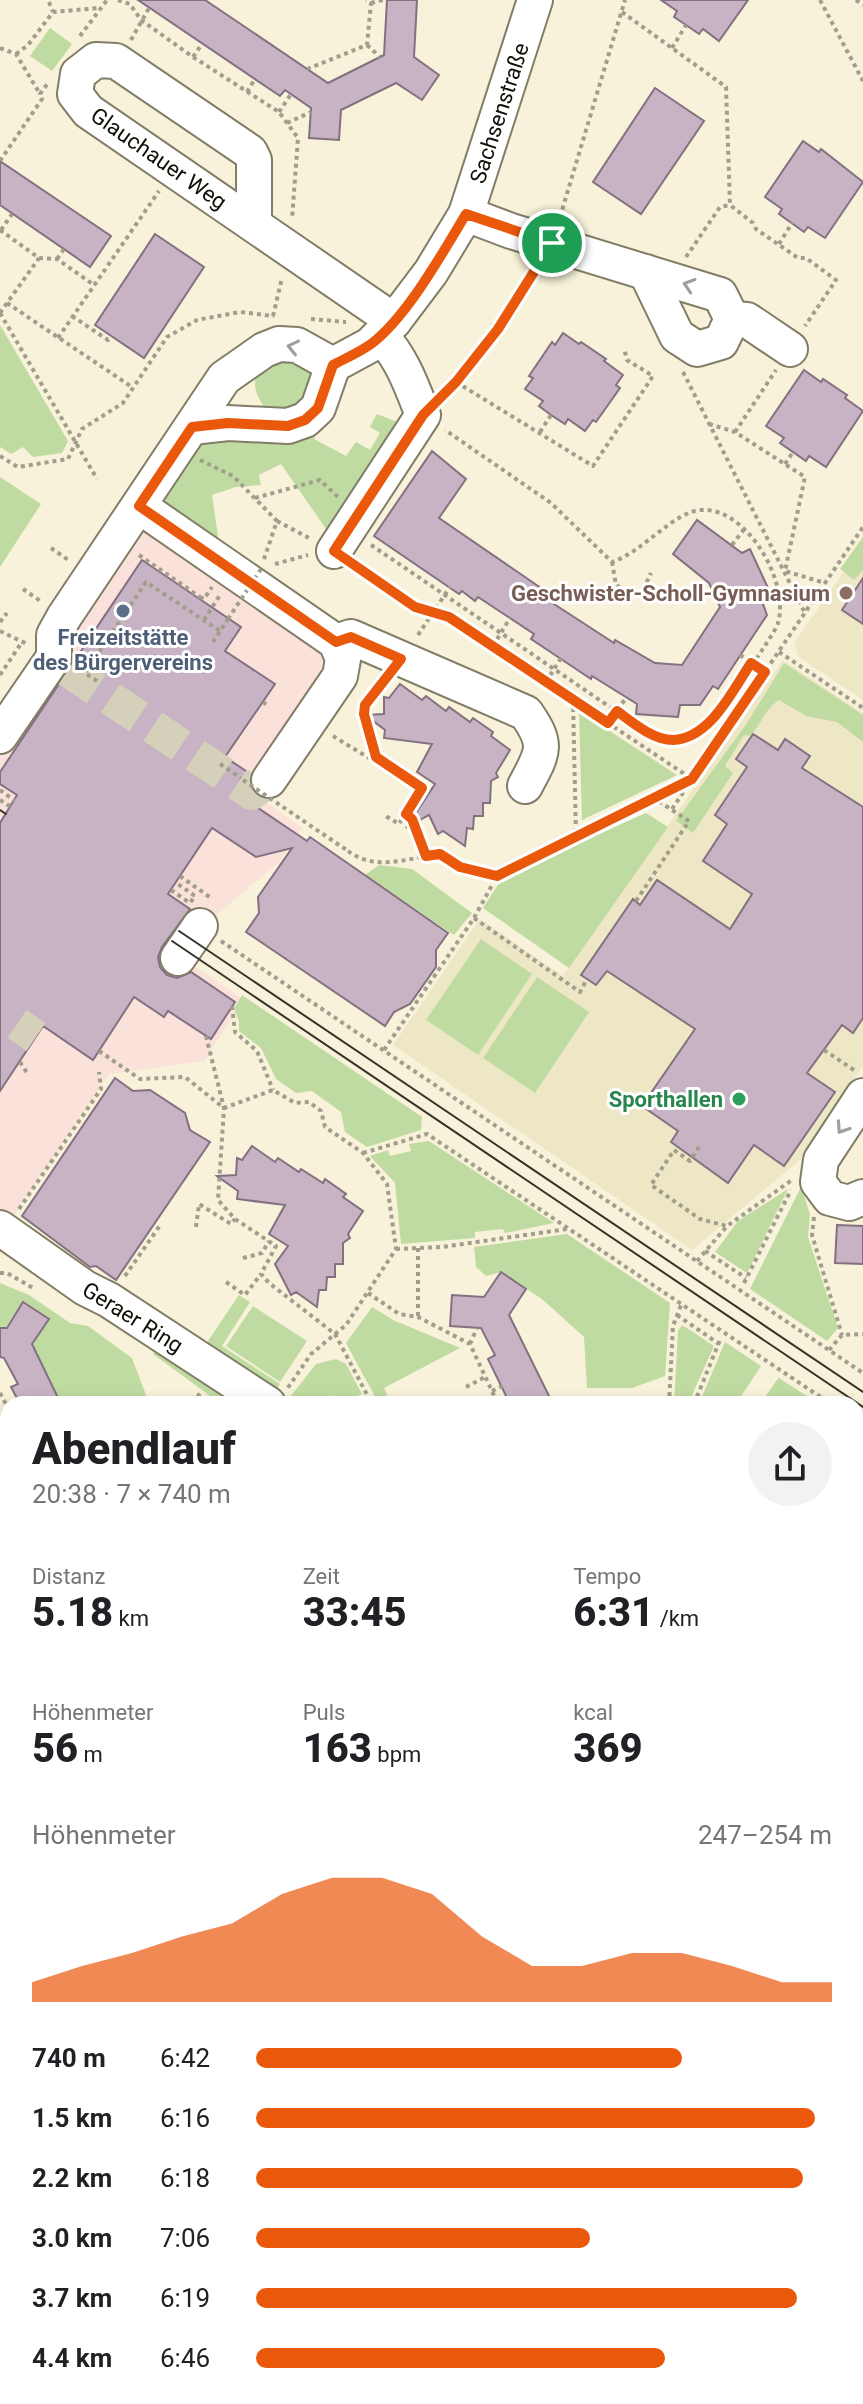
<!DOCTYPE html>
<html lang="de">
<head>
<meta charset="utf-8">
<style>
  body { margin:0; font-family:Roboto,sans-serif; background:#f2f2f2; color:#202124; height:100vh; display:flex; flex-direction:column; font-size:30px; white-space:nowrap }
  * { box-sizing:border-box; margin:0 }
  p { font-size:26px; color:#757577 }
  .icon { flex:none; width:44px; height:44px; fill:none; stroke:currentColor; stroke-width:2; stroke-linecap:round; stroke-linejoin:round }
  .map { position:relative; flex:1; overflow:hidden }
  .sheet { position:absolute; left:0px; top:1396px; width:864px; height:1008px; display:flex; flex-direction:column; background:#fff; border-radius:24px 24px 0 0; box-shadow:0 4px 12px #0003 }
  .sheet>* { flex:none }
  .pin { position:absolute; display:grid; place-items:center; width:68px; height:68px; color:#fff; margin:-34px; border:4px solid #fff; border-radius:50%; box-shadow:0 2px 8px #0007 }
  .round { display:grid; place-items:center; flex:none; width:84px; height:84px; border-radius:42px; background:#f2f2f2 }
  .headline { display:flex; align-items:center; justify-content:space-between; height:136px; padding:0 32px }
  h1 { font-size:44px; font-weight:800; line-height:60px }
  .stats { display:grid; grid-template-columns:repeat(3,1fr); gap:12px; height:136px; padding:8px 32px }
  .stats div { display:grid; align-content:center }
  .stats b { font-size:40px; font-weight:800 }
  .stats small { font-size:22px; font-weight:400 }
  .stats p { font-size:22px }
  .chart { height:224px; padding:16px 32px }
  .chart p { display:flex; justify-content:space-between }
  .chart svg { width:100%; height:144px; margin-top:8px; fill:#ea580c; opacity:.7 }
  ul { padding:0 32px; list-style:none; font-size:26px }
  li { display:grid; grid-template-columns:128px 96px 1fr; align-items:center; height:60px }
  li i { height:20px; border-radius:10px; background:#ea580c }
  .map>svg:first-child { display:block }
</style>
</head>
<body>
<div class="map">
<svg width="863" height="2404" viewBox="0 0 863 2404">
  <rect width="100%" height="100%" fill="#f7f2d9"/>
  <path fill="#fae1d9" d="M141,518L326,644L335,677L256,795L302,828L279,862L216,915L186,960L244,1000L204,1061L109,1074L9,1223L0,1217V756L55,672L66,631Z"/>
  <g fill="#eee7c6">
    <path d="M863,544V700L799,657L794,643Z"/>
    <path d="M783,660L863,713V1066L800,1160L692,1250L393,1045L480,919L563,976Z"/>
  </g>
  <g fill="#c0dba2">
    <path d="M50,28L72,44L52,71L30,56Z"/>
    <path d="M0,325L68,441L62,453L33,457L23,447L11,454L0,447Z"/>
    <path d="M281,354L320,358L306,408L267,411C247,384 252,370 281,354Z"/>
    <path d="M377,414L405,425L336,524L326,529L281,464L259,475L261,485L236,487L212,495L219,543L171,511L164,498L191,448L207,437L320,426L314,439L346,456L356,442L370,450L380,433L370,427Z"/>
    <path d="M0,477L41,504L0,567Z"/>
    <path d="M863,537V570L854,580L840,569Z"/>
    <path d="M784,663L863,715V742L837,722L806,716L779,700C764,710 762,723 750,736L744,735L725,766L733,773L693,833L676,821L747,723Z"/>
    <path d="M579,711L677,775L582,820Z"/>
    <path d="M646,813L668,827L569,968L483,908L503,877Z"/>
    <path d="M379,865L412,869L472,913L454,935L365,875Z"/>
    <path d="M481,939L532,974L478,1055L426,1020Z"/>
    <path d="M537,977L589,1012L535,1093L483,1058Z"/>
    <path d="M242,995L422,1117L421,1130L367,1147L345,1132L341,1112L312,1091L296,1093L276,1079L261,1048L239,1031V1021L234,1009Z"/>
    <path d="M429,1141L554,1223L505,1233L503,1229L475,1232V1238L401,1244L395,1183L370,1156L388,1150L390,1156L411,1151L409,1144Z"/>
    <path d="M801,1187L810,1214L808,1237L838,1328L827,1341L750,1289Z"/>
    <path d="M788,1189L747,1273L715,1252L738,1221Z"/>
    <path d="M567,1234L670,1303L665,1376L632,1388H587L584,1337L542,1299L501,1272L486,1276L476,1267L474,1247Z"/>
    <path d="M0,1283L29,1295L70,1323L88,1326L132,1358L146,1395L159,1404H61L32,1344L49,1319L23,1301L6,1327H0Z"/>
    <path d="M239,1295L250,1302L222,1346L280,1384L275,1393L212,1351L208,1341Z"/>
    <path d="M253,1306L307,1341L280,1382L226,1346Z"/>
    <path d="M372,1307L393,1320L460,1348L384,1388L391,1404H379L346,1343Z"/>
    <path d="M682,1325L714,1346L688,1404H674L678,1331Z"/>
    <path d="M725,1342L761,1366L736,1404H699Z"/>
    <path d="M159,1347L247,1404H221L153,1354Z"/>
    <path d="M336,1359L346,1364L362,1394C350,1400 342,1395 329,1396C310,1399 310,1401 290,1397L316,1364Z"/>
    <path d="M779,1377V1378L819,1404H760Z"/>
    <path d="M856,1429L863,1434V1561L856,1597Z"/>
    <path d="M856,1691L863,1696V1812L856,1822Z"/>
    <path d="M856,2343L863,2356V2404H166L162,2396H856Z"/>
  </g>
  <g fill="#c7b3c4" stroke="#837080" stroke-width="2">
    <path d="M138,0H205L328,83L384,55L387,0H417L414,57L439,75L422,100L396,83L341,110L339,140L309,138L311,108L285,90L280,96Z"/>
    <path d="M661,0H748L719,41L703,29L699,34L686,25L674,17L677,11Z"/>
    <path d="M655,88L704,121L641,214L593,182Z"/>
    <path d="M803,141L819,152L821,149L863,182L825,238L808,227L804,232L779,214L782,209L765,197Z"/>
    <path d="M0,161L111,236L90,267L0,205Z"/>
    <path d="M155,234L204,267L144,358L95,325Z"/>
    <path d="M563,333L579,344L581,342L606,359L604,361L623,375L616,385L620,388L596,422L593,420L585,431L568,419L565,424L551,415L539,406L543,401L525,389L533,378L529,376L552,342L555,345Z"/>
    <path d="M804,370L821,382L823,379L847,395L845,398L863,411L826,467L809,456L806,461L780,443L784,438L766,426Z"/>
    <path d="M432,451L466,479L439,518L557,599L554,604L614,643L615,640L655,663L682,665L720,607L709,583L673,554L697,520L742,553L750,549L768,588L759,593L767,615L718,689L713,686L700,705H680L678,717L636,714L637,704L592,676L591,679L531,639L534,634L478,597L475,601L462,591L459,594L374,536Z"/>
    <path d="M142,560L241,627L225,651L275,684L225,757L249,773L236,793L307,841L310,837L448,933L436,950V967L410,1004L394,1012L385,1026L246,932L259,913L258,897L292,848L256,857L212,828L168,894L190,909L162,947L158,957L160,967L167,975L177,978L191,972L235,1002L211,1039L168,1011L164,1017L134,997L93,1060L43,1026L0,1091V823L17,795L0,784V772Z"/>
    <path d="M863,578V624L842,610Z"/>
    <path d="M400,684L422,700L426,696L446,711L449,707L470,722L473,718L493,732L491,736L510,750L496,773L498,777L491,781L490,803H483V816H474L473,829L467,828L465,846L443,831L438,834L429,815L406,828L435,784L417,772L432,744L384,738L385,730L365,715L384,714V697L389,698Z"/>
    <path d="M753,734L778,750L785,739L810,756L802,768L863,807V1018L853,1033L842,1025L807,1073L835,1092L784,1166L754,1145L728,1183L671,1142L678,1131L642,1106L695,1029L607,971L596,985L581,975L633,899L640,905L657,880L730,929L752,894L703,861L727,824L715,815L747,767L736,759Z"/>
    <path d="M115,1078L133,1091L150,1090L185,1113L190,1130L210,1142L116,1280L96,1266L90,1267L22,1216Z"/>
    <path d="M252,1146L275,1162L278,1158L299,1172L301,1169L323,1183L325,1179L346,1194L343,1197L363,1211L348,1234L350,1238L343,1243V1264H335V1277H327L326,1290H319L317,1307L296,1292L291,1295L275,1264L288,1246L269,1234L285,1205L237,1199L238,1191L217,1176L236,1175L237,1158L242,1160Z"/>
    <path d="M837,1225L863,1226V1264L835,1263Z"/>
    <path d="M501,1272L526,1289L509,1315L553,1404H510L488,1359L495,1355L481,1328L450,1326L452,1295L484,1297Z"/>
    <path d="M23,1302L49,1319L32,1344L61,1404H20L11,1387L18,1384L4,1358L0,1357V1328H7Z"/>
  </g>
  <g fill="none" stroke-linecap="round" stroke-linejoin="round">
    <g stroke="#d4d0ba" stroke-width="34" stroke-dasharray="34 17" stroke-linecap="butt">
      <path d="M68,670L252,793L269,780"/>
      <path d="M17,1024L36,1037"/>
    </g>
    <g stroke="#827d67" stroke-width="38">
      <g id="minor">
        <path d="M466,214L511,231L720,295L732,319L721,342L697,349L677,336L646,272"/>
        <path d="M254,224V160L250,152L116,61L96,60L78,74L75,94L88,111L394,321"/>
        <path d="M732,319L747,320L790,349"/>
        <path d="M192,427L228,423L288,426L305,420L318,408L333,365L370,345L394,321L431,272L466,214L535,0"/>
        <path d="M139,506L336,642L343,659L340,676L269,780"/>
        <path d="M334,551L423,415C412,387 402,358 381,336"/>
        <path d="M336,642L351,637L526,713C549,746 543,752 525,786"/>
        <path d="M0,736L54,657V635L64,617L224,378L264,350L279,344L297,345L333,365"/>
        <path d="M178,958L200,926"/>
        <path d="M863,1096L821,1160L818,1182L830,1198L849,1203L863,1197"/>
        <path d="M0,1228L85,1288L109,1300L268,1404"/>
        <path d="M0,1962L8,1977"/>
        <path d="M856,1992L863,1982"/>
        <path d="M0,2063L8,2058"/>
        <path d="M0,2159L8,2173"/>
        <path d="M856,2302L863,2314"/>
        <path d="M134,2396L139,2404"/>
      </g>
    </g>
    <g stroke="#a29e8c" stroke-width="4" stroke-dasharray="4 4" stroke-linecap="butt">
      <path d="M118,0L130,4L141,20L193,57L279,112L298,138L292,219"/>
      <path d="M820,0L863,81"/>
      <path d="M856,0L863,5"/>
      <path d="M49,2L53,12"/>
      <path d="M371,3L383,0"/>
      <path d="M622,12L726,87L730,205L753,223L756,229L798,258H806L836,280L805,326"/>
      <path d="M80,36L107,0"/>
      <path d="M131,40L149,8"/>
      <path d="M367,45L380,57"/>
      <path d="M0,48L16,54L40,94"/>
      <path d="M672,48L686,25"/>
      <path d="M16,54L28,45L53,12L99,8"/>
      <path d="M193,57L202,44"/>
      <path d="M307,69L367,45L371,3L366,0"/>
      <path d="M247,92L255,79"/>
      <path d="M279,112L291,94"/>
      <path d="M287,123L311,112"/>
      <path d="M0,161L42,99L40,94L48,83"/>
      <path d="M560,217L625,0"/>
      <path d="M0,230L39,258L57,259L94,285"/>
      <path d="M1,230L12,214"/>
      <path d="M779,244L792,223"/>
      <path d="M686,257L720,207L730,205"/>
      <path d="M57,259L64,249"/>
      <path d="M7,303L132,387"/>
      <path d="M0,313L97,479"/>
      <path d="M0,313L39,258"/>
      <path d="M72,316L108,340L111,336"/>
      <path d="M273,316L282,278"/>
      <path d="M311,319L346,322"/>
      <path d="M58,338L159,191"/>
      <path d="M683,372L805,613"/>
      <path d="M456,382L593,466L653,376L627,360L624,348"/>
      <path d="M445,393L498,329L536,268"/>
      <path d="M709,424L735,432L805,477L785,571L825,583"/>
      <path d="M540,432L551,415"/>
      <path d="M735,432L776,370"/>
      <path d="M0,456L18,467L68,459L82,429L123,403L167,337L197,320L240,312L274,316"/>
      <path d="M200,460L233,476L277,521L264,559"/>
      <path d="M785,464L793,452"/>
      <path d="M255,498L320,480L339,498"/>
      <path d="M277,521L309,538"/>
      <path d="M371,545L647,732C664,737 682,742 699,732C710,726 775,635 778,623C790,582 747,507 701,510C673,512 643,552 612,562L551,503L445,430"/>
      <path d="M732,545L745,528"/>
      <path d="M51,548L70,561"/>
      <path d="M139,555L200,597"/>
      <path d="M612,562L616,585L632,595L642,593L651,573"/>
      <path d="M275,564L308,555"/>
      <path d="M357,567L415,607L449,617L692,779"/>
      <path d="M23,589L42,602"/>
      <path d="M200,597L204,599L212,587"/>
      <path d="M204,620L220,595"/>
      <path d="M0,622L7,613"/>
      <path d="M0,631L27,644"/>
      <path d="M418,635L450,587"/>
      <path d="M213,642L228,619"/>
      <path d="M493,646L510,618"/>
      <path d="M779,652L863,708"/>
      <path d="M740,655L765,672"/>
      <path d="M0,675L22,642"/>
      <path d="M97,681L85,673L146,582L220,631"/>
      <path d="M384,681C356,717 364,716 376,757L422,788L399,824L384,815"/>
      <path d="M546,682L561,658"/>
      <path d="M573,700L576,836"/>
      <path d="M263,702L267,705"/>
      <path d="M608,723L626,698"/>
      <path d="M333,736L369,758L376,757"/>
      <path d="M220,764L241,778"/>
      <path d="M0,790L15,801"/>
      <path d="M0,800L11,807"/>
      <path d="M672,809L863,527"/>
      <path d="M406,814L412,819L426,856"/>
      <path d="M348,851C377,872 407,858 440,854L460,867L497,876"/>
      <path d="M180,876L211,898"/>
      <path d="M171,890L190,903L195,896L175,882"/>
      <path d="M636,901L689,821L652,797"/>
      <path d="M474,918L580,992L587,979"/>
      <path d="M221,941L863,1373"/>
      <path d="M232,1006L235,1032L257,1051L273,1090"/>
      <path d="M206,1036L224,1108L218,1200L235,1219L276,1246L261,1274L269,1283L335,1334L372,1404"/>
      <path d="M384,1050L474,918L497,876L692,779"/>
      <path d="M824,1050L854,1070"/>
      <path d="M99,1051L140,1079L185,1077L224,1108L273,1090L295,1103L309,1102L321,1111L325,1127L363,1153L387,1184L396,1249L346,1325L311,1354L287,1389"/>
      <path d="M20,1062L27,1073"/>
      <path d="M699,1147L690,1161L674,1150L651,1185L700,1219L727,1226"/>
      <path d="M363,1153L427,1134L831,1404"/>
      <path d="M19,1209L101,1089L99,1072"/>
      <path d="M814,1217L812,1235L842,1335"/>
      <path d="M196,1227L199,1204L231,1224L235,1219"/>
      <path d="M418,1248V1317"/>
      <path d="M396,1249L442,1247L567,1229"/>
      <path d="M705,1251L746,1278"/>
      <path d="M243,1258L262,1253L269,1241"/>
      <path d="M697,1261L727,1226L792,1180"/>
      <path d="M0,1273H7L33,1288"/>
      <path d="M125,1276L161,1224"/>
      <path d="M226,1282L245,1295L261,1274"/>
      <path d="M744,1283L791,1190"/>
      <path d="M368,1293L399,1314L418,1317L470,1344L498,1404"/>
      <path d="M677,1315L719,1344"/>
      <path d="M470,1344L477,1328"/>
      <path d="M829,1350L842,1335L863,1334"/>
      <path d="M466,1387L485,1377"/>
      <path d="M492,1391L502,1386"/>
      <path d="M0,1393L8,1408"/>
      <path d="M197,1394L211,1404"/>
      <path d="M669,1404L673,1326L681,1305"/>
      <path d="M694,1404L720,1340"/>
      <path d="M856,1421L863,1425"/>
      <path d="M0,1443L8,1442"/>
      <path d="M0,1523L8,1512"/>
      <path d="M856,1663L863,1654"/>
      <path d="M856,1667L863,1672"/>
      <path d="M0,1815L8,1803"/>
      <path d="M0,1845L8,1838"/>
      <path d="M856,2155L863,2147"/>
      <path d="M856,2210L863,2213"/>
      <path d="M0,2370H1"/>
      <path d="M0,2393L7,2404"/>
    </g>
    <use href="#minor" stroke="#fff" stroke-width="34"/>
    <g stroke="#353228" stroke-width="2">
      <path d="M0,810L6,814"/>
      <path d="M179,931L863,1392"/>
      <path d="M172,941L863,1407"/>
    </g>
    <g stroke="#a29e8c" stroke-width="4" stroke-dasharray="4 4" stroke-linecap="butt">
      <path d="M228,619L261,569"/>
      <path d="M243,780L348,851"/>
    </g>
  </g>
  <defs><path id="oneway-chevron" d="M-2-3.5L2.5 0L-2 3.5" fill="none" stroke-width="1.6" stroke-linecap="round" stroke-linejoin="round" transform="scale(2)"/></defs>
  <g stroke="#a09f9c">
    <use href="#oneway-chevron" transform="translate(689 285) rotate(-162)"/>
    <use href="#oneway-chevron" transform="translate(293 347) rotate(-167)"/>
    <use href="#oneway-chevron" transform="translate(842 1128) rotate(124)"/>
  </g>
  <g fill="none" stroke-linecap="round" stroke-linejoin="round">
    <g stroke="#fff" stroke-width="16">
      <path id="route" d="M466,214L552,243L498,329L456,382L423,415L334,551L415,607L449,617L608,723L617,711C632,722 653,740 673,740C710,739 733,690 751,663L765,672L692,779L497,876L460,867L440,854L426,856L412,819L406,814L422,788L376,757L364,714L365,705L401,659L351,637L336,642L139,506L192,427L228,423L288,426L305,420L318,408L333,365C346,358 360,352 371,344C407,317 443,252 466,214Z"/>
    </g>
    <use href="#route" stroke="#ea580c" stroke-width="10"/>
  </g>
  <circle fill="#8d6e63" stroke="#fff" stroke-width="3" cx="846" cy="593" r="8"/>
  <circle fill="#5c6f8a" stroke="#fff" stroke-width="3" cx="123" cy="611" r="8"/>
  <circle fill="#2e9e5b" stroke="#fff" stroke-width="3" cx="739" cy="1099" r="8"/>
  <g text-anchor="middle" stroke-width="6" stroke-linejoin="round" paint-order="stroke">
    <g font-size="22" fill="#110f07" stroke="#fff">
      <text transform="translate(499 113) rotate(-72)" y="8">Sachsenstraße</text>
      <text transform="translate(159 158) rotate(35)" y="8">Glauchauer Weg</text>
      <text transform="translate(133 1317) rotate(32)" y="8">Geraer Ring</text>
    </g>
    <g font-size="22" font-weight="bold" fill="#785e54" stroke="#fff" text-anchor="end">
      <text x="830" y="601">Geschwister-Scholl-Gymnasium</text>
    </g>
    <g font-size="22" font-weight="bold" fill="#4e5e75" stroke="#fff">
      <text x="123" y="645">Freizeitstätte<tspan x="123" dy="25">des Bürgervereins</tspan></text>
    </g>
    <g font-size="22" font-weight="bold" fill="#27864d" stroke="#fff" text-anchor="end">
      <text x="723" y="1107">Sporthallen</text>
    </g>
  </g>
</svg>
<div class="pin" style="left:552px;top:243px;background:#1e9e55"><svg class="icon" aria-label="arrive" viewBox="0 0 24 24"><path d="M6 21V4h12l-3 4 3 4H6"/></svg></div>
<section class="sheet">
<div class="headline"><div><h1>Abendlauf</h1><p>20:38 · 7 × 740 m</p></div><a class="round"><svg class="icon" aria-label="share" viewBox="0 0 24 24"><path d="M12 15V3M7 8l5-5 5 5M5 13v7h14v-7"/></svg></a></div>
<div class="stats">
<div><p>Distanz</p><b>5.18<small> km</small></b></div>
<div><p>Zeit</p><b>33:45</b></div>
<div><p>Tempo</p><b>6:31<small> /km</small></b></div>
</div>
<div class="stats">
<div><p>Höhenmeter</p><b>56<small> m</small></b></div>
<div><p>Puls</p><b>163<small> bpm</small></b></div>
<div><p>kcal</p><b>369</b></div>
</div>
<div class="chart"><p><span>Höhenmeter</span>247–254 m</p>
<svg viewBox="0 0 160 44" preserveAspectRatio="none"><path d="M0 44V38L10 33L20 29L30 24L40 20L50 11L60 6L70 6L80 11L90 24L100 33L110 33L120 29L130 29L140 33L150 38L160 38V44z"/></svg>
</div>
<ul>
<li><b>740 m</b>6:42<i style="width:74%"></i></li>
<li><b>1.5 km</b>6:16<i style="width:97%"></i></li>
<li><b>2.2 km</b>6:18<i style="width:95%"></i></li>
<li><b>3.0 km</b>7:06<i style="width:58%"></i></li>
<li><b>3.7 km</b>6:19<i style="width:94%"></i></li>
<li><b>4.4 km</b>6:46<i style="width:71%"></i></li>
</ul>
</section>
</div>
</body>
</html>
